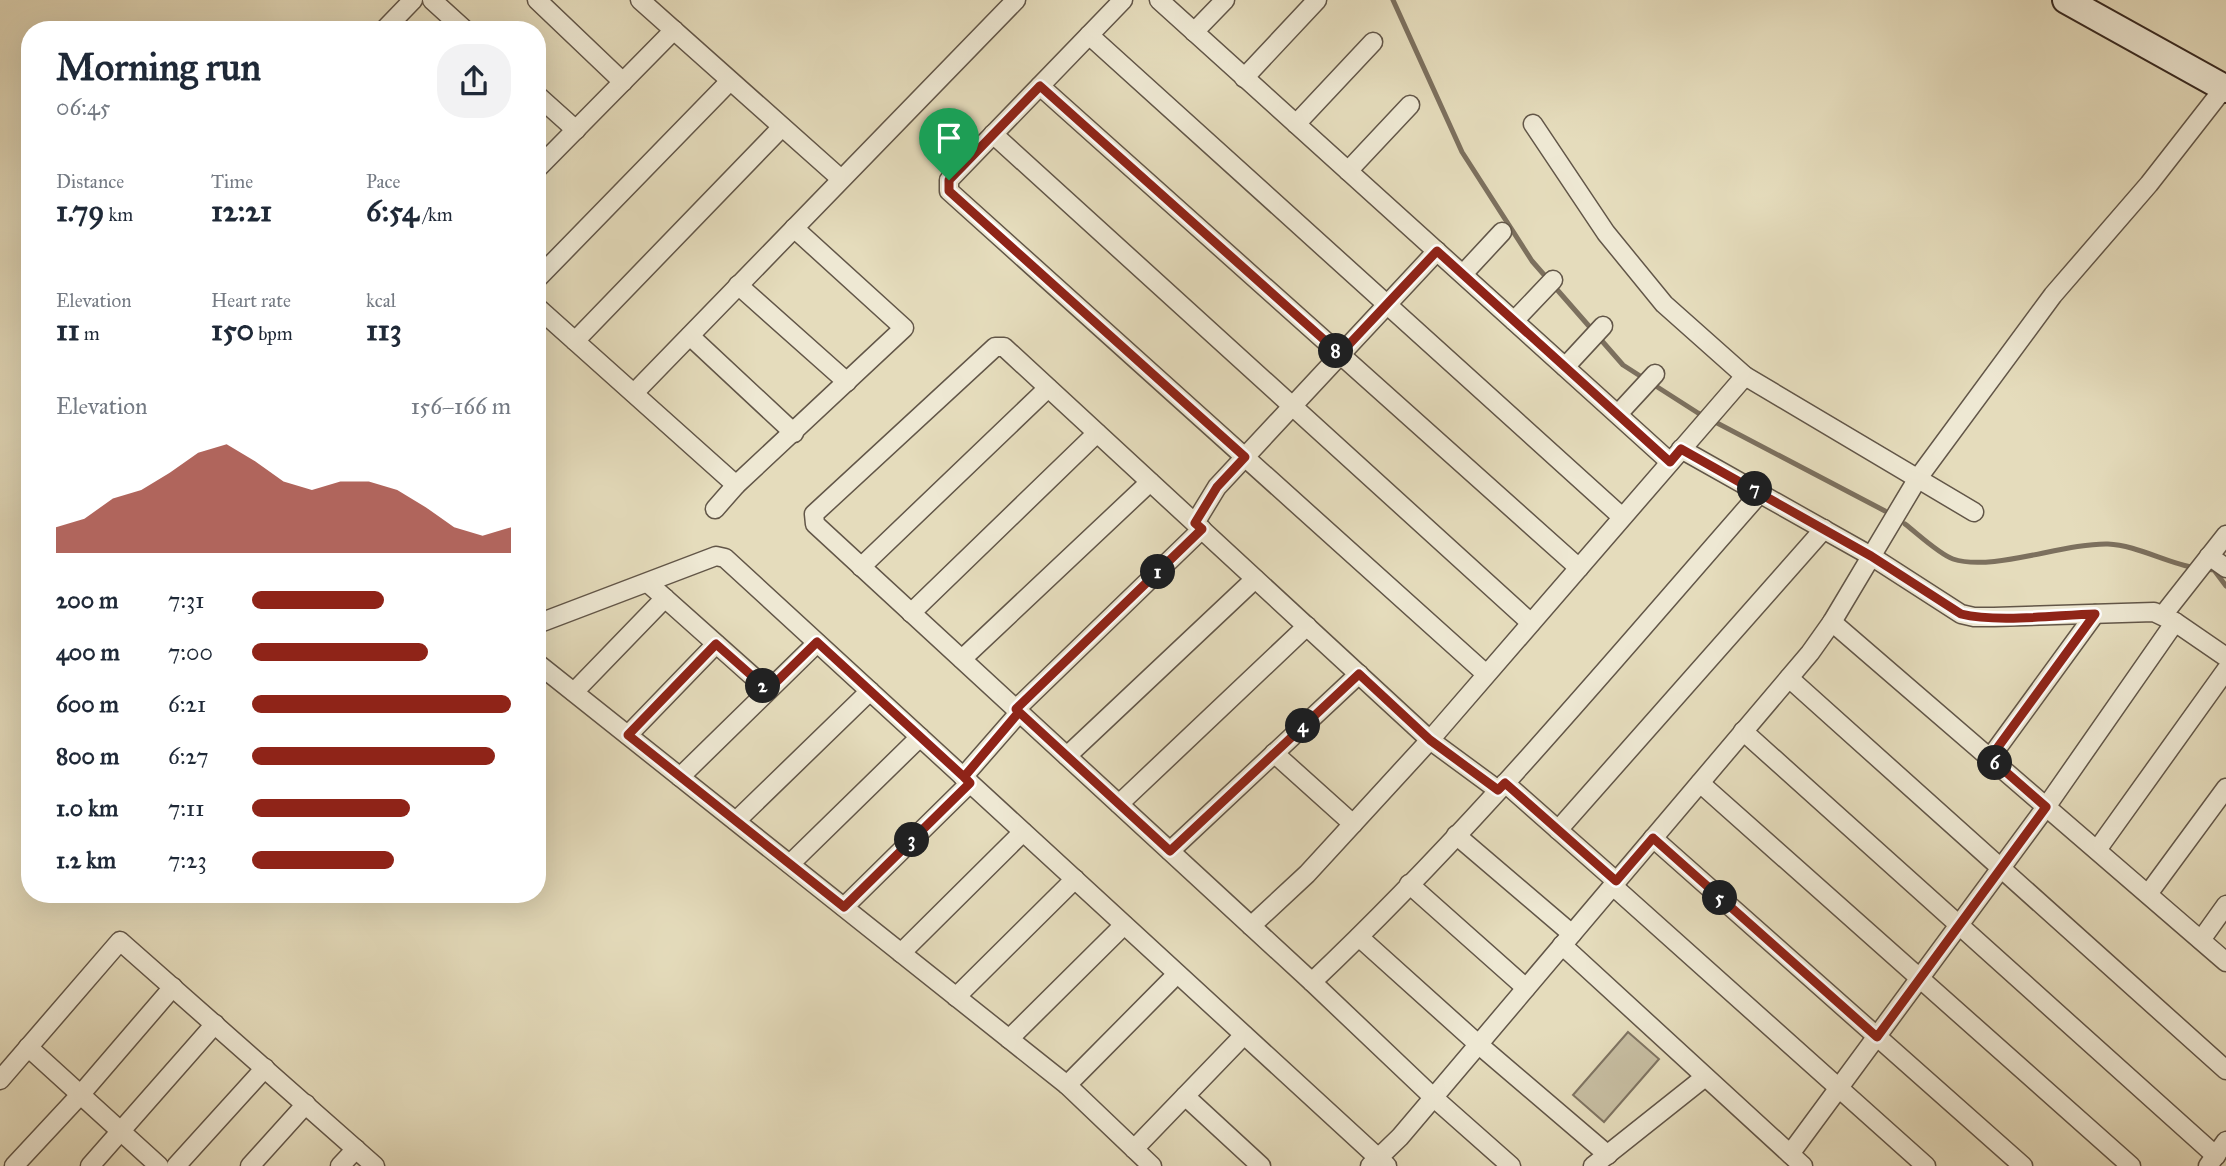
<!DOCTYPE html>
<html lang="en">
<head>
<meta charset="utf-8">
<style>
  body { margin:0; font-family:"IM FELL Great Primer",serif; background:#f2f2f3; color:#1f2937; height:100vh; display:flex; flex-direction:column; font-size:26px; white-space:nowrap }
  * { box-sizing:border-box; margin:0 }
  p { font-size:23px; color:#747a83 }
  .icon { flex:none; width:38px; height:38px; fill:none; stroke:currentColor; stroke-width:2; stroke-linecap:round; stroke-linejoin:round }
  .map { position:relative; flex:1; overflow:hidden }
  .sheet { position:absolute; left:21px; top:21px; width:525px; height:882px; display:flex; flex-direction:column; background:#fff; border-radius:28px; box-shadow:0 7px 28px #0002 }
  .sheet>* { flex:none }
  .pin { position:absolute; display:grid; place-items:center; width:60px; height:60px; color:#fff; margin:-72px -30px; border-radius:50% 50% 50% 0; rotate:-45deg; box-shadow:0 0 7px #0007 }
  .pin .icon { rotate:45deg }
  .km { position:absolute; width:35px; height:35px; margin:-18px; border-radius:50%; background:#222; color:#fff; font-size:19px; line-height:35px; text-align:center }
  .round { display:grid; place-items:center; flex:none; width:74px; height:74px; border-radius:28px; background:#f2f2f3 }
  .head { display:flex; align-items:center; justify-content:space-between; height:119px; padding:0 35px }
  h1 { font-size:38px; font-weight:700; line-height:52px }
  .metrics { display:grid; grid-template-columns:repeat(3,1fr); gap:10px; height:119px; padding:7px 35px }
  .metrics div { display:grid; align-content:center }
  .metrics b { font-size:30px; font-weight:700 }
  .metrics small { font-size:19px; font-weight:400 }
  .metrics p { font-size:19px }
  .chart { height:196px; padding:14px 35px }
  .chart p { display:flex; justify-content:space-between }
  .chart svg { width:100%; height:126px; margin-top:7px; fill:#8f2418; opacity:.7 }
  ul { padding:0 35px; list-style:none; font-size:23px }
  li { display:grid; grid-template-columns:112px 84px 1fr; align-items:center; height:52px }
  li i { height:18px; border-radius:9px; background:#8f2418 }
  .map>svg:first-child { display:block }
</style>
</head>
<body>
<div class="map">
<svg width="2226" height="1166" viewBox="0 0 2226 1166">
  <rect width="100%" height="100%" fill="#e5dcbc"/>
  <filter id="stains"><feTurbulence type="fractalNoise" baseFrequency=".00286" numOctaves="4"/><feColorMatrix values="0 0 0 0 .2 0 0 0 0 .09 0 0 0 0 .02 0 0 0 .5 -.17"/></filter>
  <radialGradient id="worn" r=".72"><stop offset=".6" stop-color="#630" stop-opacity="0"/><stop offset="1" stop-color="#630" stop-opacity=".3"/></radialGradient>
  <path fill="#c7bea2" stroke="#7f7462" stroke-width="2" d="M1628,1032L1659,1059L1604,1122L1573,1095Z"/>
  <g fill="none" stroke-linecap="round" stroke-linejoin="round">
    <g stroke="#7c705e" stroke-width="5">
      <path d="M1393,0L1462,152L1532,261L1623,365L1698,413L1885,511"/>
      <path d="M1905,524C1918,534 1939,554 1953,559C1992,572 2063,543 2108,544C2136,545 2167,563 2196,568"/>
      <path d="M2205,569L2214,570L2226,586"/>
    </g>
    <g stroke="#625648" stroke-width="21">
      <g id="street">
        <path d="M432,0L465,30"/>
        <path d="M537,0L623,82"/>
        <path d="M640,0L841,179"/>
        <path d="M1123,0L949,180V191L1486,674"/>
        <path d="M1159,0L1670,462"/>
        <path d="M384,30L413,0"/>
        <path d="M1194,32L1225,0"/>
        <path d="M1089,35L1622,517"/>
        <path d="M1244,78L1317,0"/>
        <path d="M1040,86L1579,568"/>
        <path d="M537,95L576,130"/>
        <path d="M1296,124L1373,42"/>
        <path d="M1533,124L1606,233L1664,304L1745,376L1974,512"/>
        <path d="M993,134L1531,623"/>
        <path d="M537,169L674,30"/>
        <path d="M1348,171L1410,105"/>
        <path d="M1463,274L1502,232"/>
        <path d="M537,279L730,81"/>
        <path d="M738,285L847,382"/>
        <path d="M537,307L736,485"/>
        <path d="M1514,321L1553,280"/>
        <path d="M690,336L794,433"/>
        <path d="M575,341L782,127"/>
        <path d="M1565,367L1603,326"/>
        <path d="M634,393L1016,0"/>
        <path d="M1618,414L1655,374"/>
        <path d="M1681,449L1871,556L1961,614L1974,617H1994L2154,612L2175,622L2226,657"/>
        <path d="M715,509L736,485L904,328L794,228"/>
        <path d="M1195,523L1217,487L1437,251"/>
        <path d="M2209,556L2226,568"/>
        <path d="M861,567L1048,388"/>
        <path d="M648,583L768,690"/>
        <path d="M911,613L1097,433"/>
        <path d="M2163,615L2226,535"/>
        <path d="M1832,622L2226,962"/>
        <path d="M537,624L716,556L725,558L1387,1166"/>
        <path d="M962,659L1150,482"/>
        <path d="M537,663L1067,1085L1152,1166"/>
        <path d="M1789,678L2226,1070"/>
        <path d="M574,692L665,598"/>
        <path d="M1016,709L1202,529"/>
        <path d="M1743,731L2216,1156"/>
        <path d="M628,735L716,644"/>
        <path d="M1274,753L1353,824"/>
        <path d="M1067,756L1255,579"/>
        <path d="M1990,758L2095,614"/>
        <path d="M680,777L817,643"/>
        <path d="M963,777L1019,713"/>
        <path d="M1505,783L1616,881"/>
        <path d="M1700,783L2131,1166"/>
        <path d="M1498,790L1430,740L1004,347H995L814,514L815,524L1312,982L1433,1097L1511,1166"/>
        <path d="M1119,804L1307,626"/>
        <path d="M736,821L870,691"/>
        <path d="M1558,830L1824,529"/>
        <path d="M1456,835L1572,934"/>
        <path d="M1653,838L2023,1166"/>
        <path d="M2097,850L2226,670"/>
        <path d="M1170,851L1359,674"/>
        <path d="M790,864L920,737"/>
        <path d="M1409,884L1526,988"/>
        <path d="M1613,886L1926,1166"/>
        <path d="M2148,894L2226,788"/>
        <path d="M844,907L970,783"/>
        <path d="M1251,926L1307,874L1430,740L1745,376"/>
        <path d="M1359,937L1478,1044L1608,1155"/>
        <path d="M2201,940L2226,905"/>
        <path d="M1562,945L1803,1166"/>
        <path d="M901,953L1023,832"/>
        <path d="M1312,982C1473,830 1615,658 1761,492"/>
        <path d="M956,997L1075,879"/>
        <path d="M1009,1039L1124,925"/>
        <path d="M28,1047L159,1166"/>
        <path d="M0,1080L120,941L375,1166"/>
        <path d="M1067,1085L1177,974"/>
        <path d="M1185,1096L1261,1166"/>
        <path d="M1134,1149L1244,1035"/>
        <path d="M1790,1154L2046,807L2175,622"/>
        <path d="M14,1166L81,1094L173,987"/>
        <path d="M90,1166L215,1024"/>
        <path d="M176,1166L265,1068"/>
        <path d="M250,1166L306,1104"/>
        <path d="M340,1166L356,1149"/>
        <path d="M1370,1166L1400,1137L1810,653L1832,622L1918,478L2053,295L2149,184L2224,88"/>
        <path d="M1593,1166L1705,1077"/>
        <path d="M2208,1166L2226,1141"/>
      </g>
    </g>
    <g stroke="#372921" stroke-width="30">
      <path id="secondary" d="M2066,0L2226,89"/>
    </g>
    <use href="#street" stroke="#eee8d3" stroke-width="18"/>
    <use href="#secondary" stroke="#eee8d3" stroke-width="26"/>
  </g>
  <g fill="none" stroke-linecap="round" stroke-linejoin="round">
    <g stroke="#fff" stroke-width="14">
      <path id="route" d="M949,180V191L1245,457L1217,487L1195,523L1202,529L1016,709L1019,712L964,777L817,642L768,690L716,644L628,735L844,907L970,783L964,777L1019,712L1170,851L1359,674L1430,740L1498,790L1505,783L1616,881L1653,838L1877,1037L2046,807L1990,758L2095,614C2057,615 1997,623 1961,614L1871,556L1681,449L1670,462L1437,251L1340,354L1040,86L949,180"/>
    </g>
    <use href="#route" stroke="#8f2418" stroke-width="9"/>
  </g>
  <rect width="100%" height="100%" filter="url(#stains)"/>
  <rect width="100%" height="100%" fill="url(#worn)"/>
</svg>
<div class="pin" style="left:949px;top:180px;background:#1e9e55"><svg class="icon" aria-label="arrive" viewBox="0 0 24 24"><path d="M6 21V4h12l-3 4 3 4H6"/></svg></div>
<b class="km" style="left:1158px;top:572px">1</b>
<b class="km" style="left:763px;top:686px">2</b>
<b class="km" style="left:912px;top:840px">3</b>
<b class="km" style="left:1303px;top:726px">4</b>
<b class="km" style="left:1720px;top:898px">5</b>
<b class="km" style="left:1995px;top:763px">6</b>
<b class="km" style="left:1755px;top:489px">7</b>
<b class="km" style="left:1336px;top:351px">8</b>
<section class="sheet">
<div class="head"><div><h1>Morning run</h1><p>06:45</p></div><a class="round"><svg class="icon" aria-label="share" viewBox="0 0 24 24"><path d="M12 15V3M7 8l5-5 5 5M5 13v7h14v-7"/></svg></a></div>
<div class="metrics">
<div><p>Distance</p><b>1.79<small> km</small></b></div>
<div><p>Time</p><b>12:21</b></div>
<div><p>Pace</p><b>6:54<small> /km</small></b></div>
</div>
<div class="metrics">
<div><p>Elevation</p><b>11<small> m</small></b></div>
<div><p>Heart rate</p><b>150<small> bpm</small></b></div>
<div><p>kcal</p><b>113</b></div>
</div>
<div class="chart"><p><span>Elevation</span>156–166 m</p>
<svg viewBox="0 0 160 44" preserveAspectRatio="none"><path d="M0 44V35L10 32L20 25L30 22L40 16L50 9L60 6L70 12L80 19L90 22L100 19L110 19L120 22L130 28L140 35L150 38L160 35V44z"/></svg>
</div>
<ul>
<li><b>200 m</b>7:31<i style="width:51%"></i></li>
<li><b>400 m</b>7:00<i style="width:68%"></i></li>
<li><b>600 m</b>6:21<i style="width:100%"></i></li>
<li><b>800 m</b>6:27<i style="width:94%"></i></li>
<li><b>1.0 km</b>7:11<i style="width:61%"></i></li>
<li><b>1.2 km</b>7:23<i style="width:55%"></i></li>
</ul>
</section>
</div>
</body>
</html>
